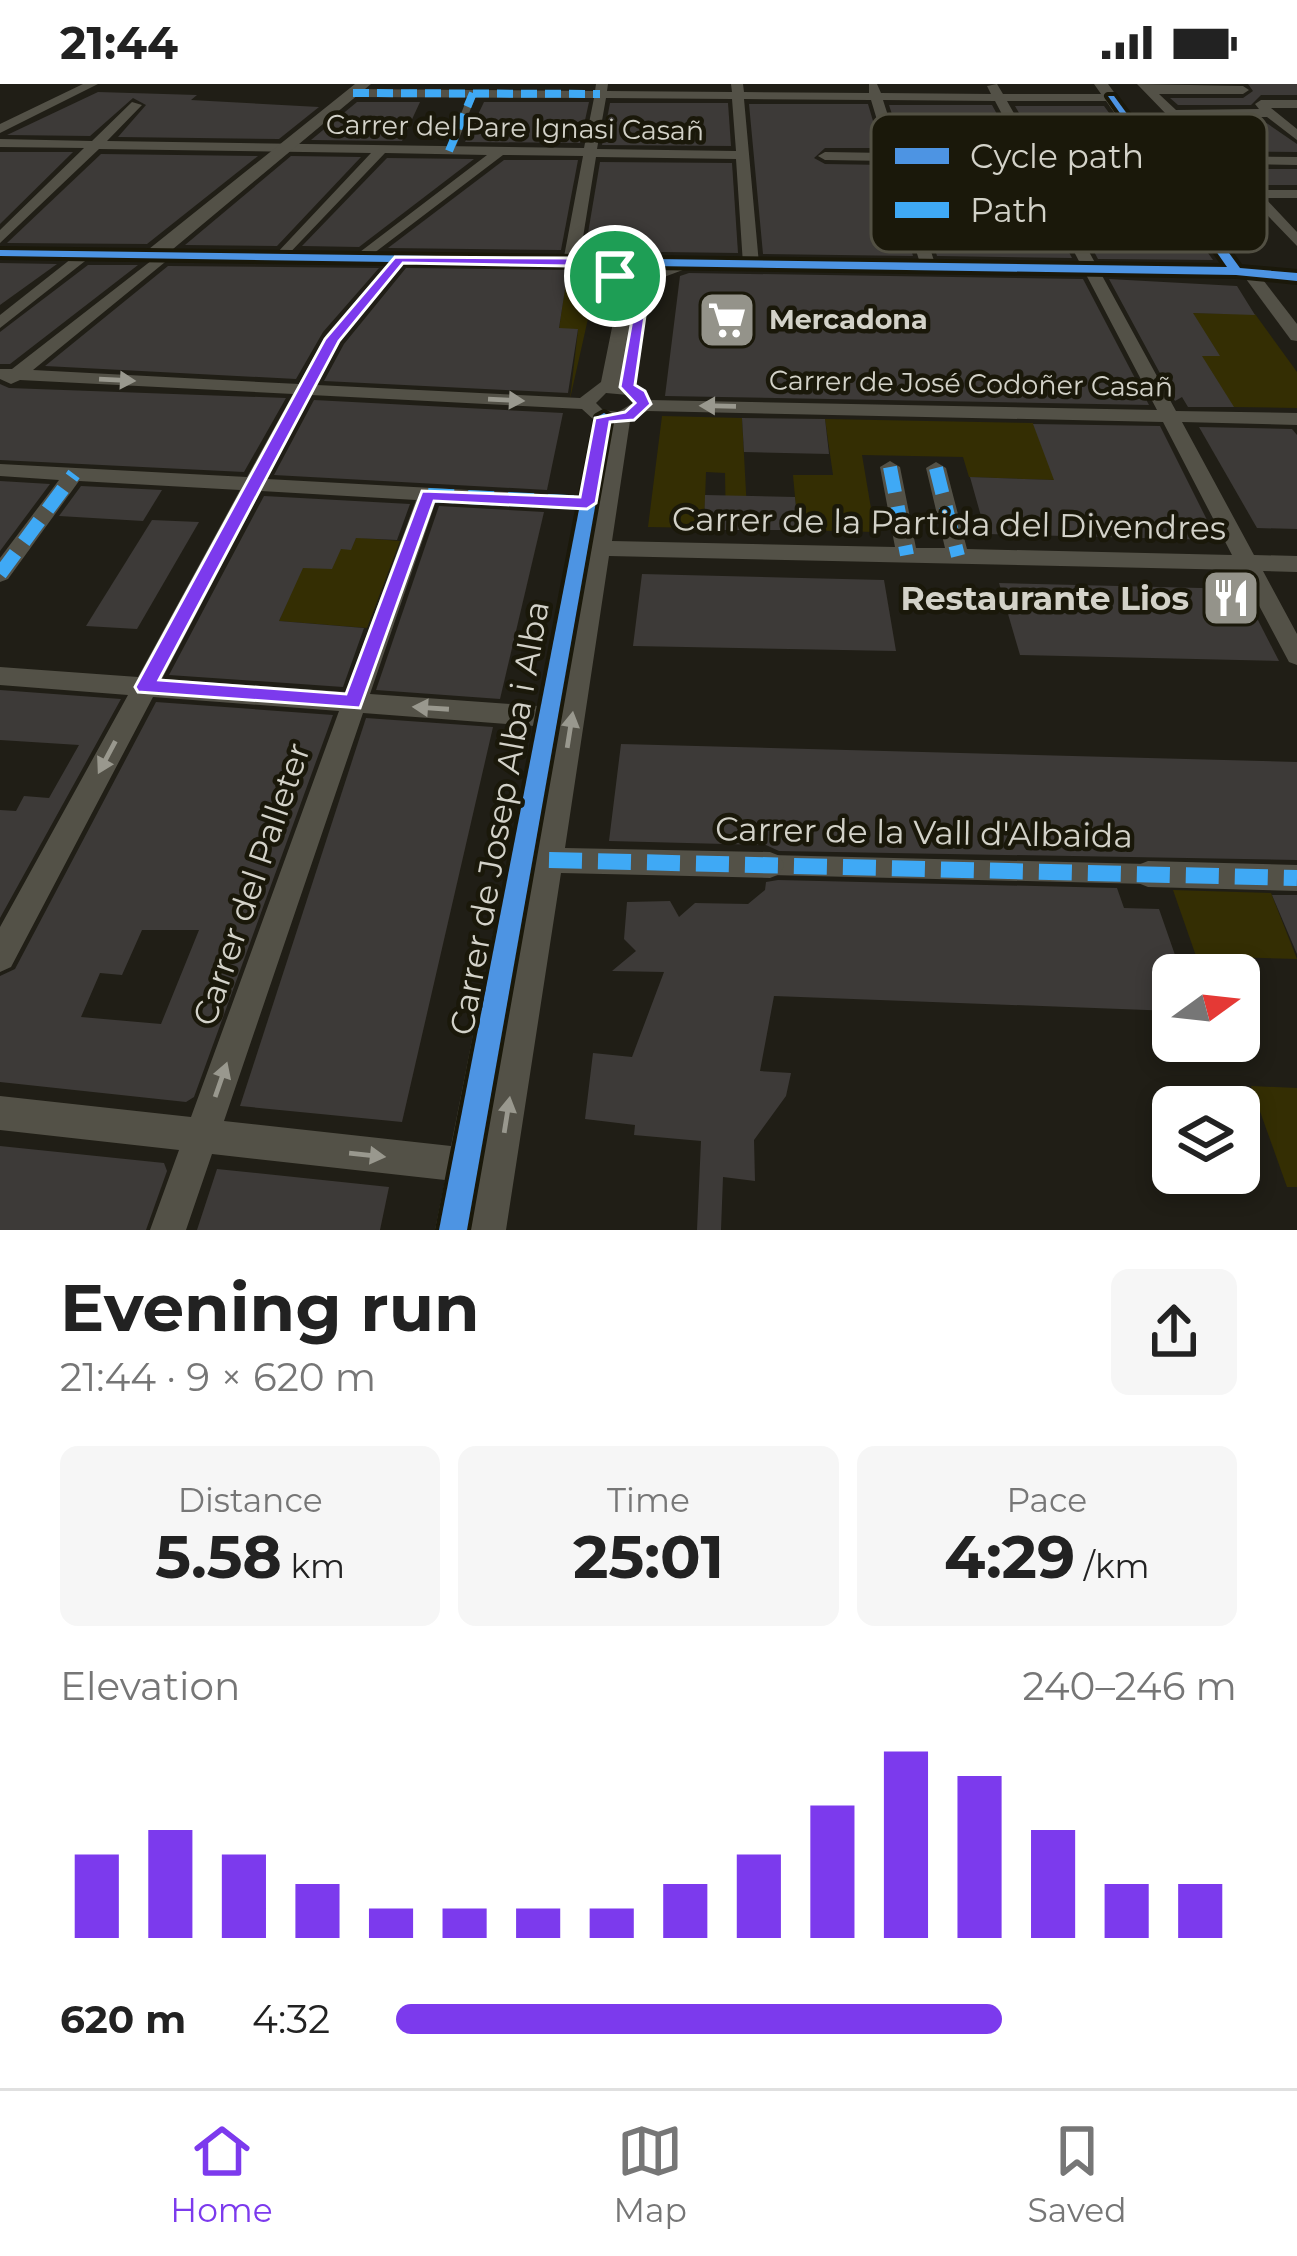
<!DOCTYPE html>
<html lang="en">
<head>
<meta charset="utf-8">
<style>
  body { margin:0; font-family:Montserrat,sans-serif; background:#f6f6f6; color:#222; height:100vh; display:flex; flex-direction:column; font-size:45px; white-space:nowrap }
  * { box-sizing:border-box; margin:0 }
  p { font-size:39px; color:#767676 }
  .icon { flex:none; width:66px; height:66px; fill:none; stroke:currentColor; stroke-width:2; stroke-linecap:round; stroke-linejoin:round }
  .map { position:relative; height:1146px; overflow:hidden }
  .details { display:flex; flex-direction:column; background:#fff; flex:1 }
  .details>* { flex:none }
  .needle { width:78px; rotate:75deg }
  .fabs { position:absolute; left:1152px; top:870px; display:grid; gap:24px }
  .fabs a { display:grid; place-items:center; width:108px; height:108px; border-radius:18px; background:#fff; box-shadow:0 6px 18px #0003; font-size:60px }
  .pin { position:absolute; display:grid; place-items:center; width:102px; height:102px; color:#fff; margin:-51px; border:6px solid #fff; border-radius:50%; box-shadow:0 3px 12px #0007 }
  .round { display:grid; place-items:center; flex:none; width:126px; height:126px; border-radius:18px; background:#f6f6f6 }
  .head { display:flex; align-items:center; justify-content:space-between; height:204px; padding:0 60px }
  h1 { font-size:66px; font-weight:700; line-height:90px }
  .stats { display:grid; grid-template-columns:repeat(3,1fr); gap:18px; height:204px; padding:12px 60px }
  .stats div { display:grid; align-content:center; border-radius:18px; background:#f6f6f6; text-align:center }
  .stats b { font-size:60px; font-weight:700 }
  .stats small { font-size:33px; font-weight:400 }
  .stats p { font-size:33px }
  .chart { height:336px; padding:24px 60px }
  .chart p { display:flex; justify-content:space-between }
  .chart svg { width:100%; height:216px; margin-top:12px; stroke:#7c3aed; stroke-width:6 }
  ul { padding:0 60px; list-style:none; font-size:39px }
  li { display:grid; grid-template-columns:192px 144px 1fr; align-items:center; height:90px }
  li i { height:30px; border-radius:15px; background:#7c3aed }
  .status { display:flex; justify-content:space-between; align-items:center; height:84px; padding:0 60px; background:#fff; direction:ltr }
  .status svg { height:33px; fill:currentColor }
  .menu { display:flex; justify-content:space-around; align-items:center; height:168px; border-top:3px solid #e0e0e0; background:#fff; font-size:33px; color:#767676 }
  .menu a { display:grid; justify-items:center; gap:6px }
  .menu .current { color:#7c3aed }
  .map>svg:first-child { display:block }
</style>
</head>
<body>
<div class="status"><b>21:44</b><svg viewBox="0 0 49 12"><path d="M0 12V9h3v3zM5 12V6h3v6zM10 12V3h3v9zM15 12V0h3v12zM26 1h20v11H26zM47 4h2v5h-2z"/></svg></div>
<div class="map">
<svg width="1297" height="1146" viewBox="0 0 1297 1146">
  <rect width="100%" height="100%" fill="#201e16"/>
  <g fill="#342e03">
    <path d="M567,189L598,190L570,315L578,246L559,245Z"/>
    <path d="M1192,229L1255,230L1297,288V324L1233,323L1201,272H1218Z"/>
    <path d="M662,332L742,334L748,445L726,444L725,389L706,388L704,444L648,443Z"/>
    <path d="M825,335L1033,339L1055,396L969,393L963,373L862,371L875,448L798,446L793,391H833Z"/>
    <path d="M358,449L362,454L400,457L367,544L279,537L302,483L341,465H351Z"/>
    <path d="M1173,806L1271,809L1297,875L1196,872Z"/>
    <path d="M1251,1002L1297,1004V1103H1287Z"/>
  </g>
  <g fill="#3d3a38" fill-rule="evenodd">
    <path d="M1248,0H1297V11H1261L1251,21H1178L1170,14H1243L1253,7Z"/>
    <path d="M98,8L197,11L191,16L319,23L279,55L118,53L146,21L133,14L90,52L7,51Z"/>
    <path d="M357,18H420L402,57L311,56Z"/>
    <path d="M484,18H589L580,59L465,58Z"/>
    <path d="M610,19H728L731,62L602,61Z"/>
    <path d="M749,20H868L881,64H825L814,74L825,80L886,81L913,172L763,170Z"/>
    <path d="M889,21H992L1016,65H903Z"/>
    <path d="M1015,22H1104L1115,37L1023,36Z"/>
    <path d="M1137,32L1169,38H1265L1297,60V68L1163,67Z"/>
    <path d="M0,68H73L0,140Z"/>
    <path d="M101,70L258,72L147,160L7,159Z"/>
    <path d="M291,72L361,73L277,162L185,161Z"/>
    <path d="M387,74L474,75L359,163L302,162Z"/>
    <path d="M504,76H578L561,166L388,164Z"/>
    <path d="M600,78L732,79L738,169L585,167Z"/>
    <path d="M908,82H1024L1072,174L937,172Z"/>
    <path d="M1048,83L1148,84L1213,176L1098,175Z"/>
    <path d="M1243,85H1297V101H1259Z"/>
    <path d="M0,179L57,180L0,221Z"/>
    <path d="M88,181H138L10,280H0V248Z"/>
    <path d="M168,182L379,184L323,248L296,295L45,282Z"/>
    <path d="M406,184L568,186L559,244L578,245L568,309L324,297L344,260Z"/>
    <path d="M689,189L1083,195L1149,321L665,312L680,192Z"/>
    <path d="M1109,195L1237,202L1255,231L1193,229L1220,272H1202L1234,323H1188L1182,313L1175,317Z"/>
    <path d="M0,300L9,304L286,314L244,388L0,376Z"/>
    <path d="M314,316L563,329L547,406L274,391Z"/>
    <path d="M742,334L825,335L829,370L744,368Z"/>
    <path d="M1033,340L1160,342L1217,456L986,450L970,393L1054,396Z"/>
    <path d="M1199,343L1292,345L1297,351V445L1257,444Z"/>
    <path d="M0,397L50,400L0,467Z"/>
    <path d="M81,402L162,406L143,437L59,432Z"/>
    <path d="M705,411L795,413L798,446H704Z"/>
    <path d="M264,412L410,420L397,456L356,454L351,466L341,465L332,485L303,484L279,537L364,544L343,603L169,591Z"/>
    <path d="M439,422L544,428L500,615L376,606Z"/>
    <path d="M152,436L199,438L137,545L86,542Z"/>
    <path d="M642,490L884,496L896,567L633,562Z"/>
    <path d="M999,499L1242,505L1279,577L1020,571Z"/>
    <path d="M0,606L121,615L0,834V726L16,727L24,712L49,714L79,661L0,656Z"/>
    <path d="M156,618L333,631L194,1013L186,1018L0,998V892L15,885ZM142,846H199L161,940L81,933L100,889L122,891Z"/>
    <path d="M366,634L493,643L402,1038L240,1022Z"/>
    <path d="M621,660L1297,678V776L779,767L766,761L609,757Z"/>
    <path d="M778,796L1117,804L1124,824L1159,825L1182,891H1173V927L774,912L760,987L791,989L786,1012L754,1056L755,1097L723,1093L721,1146H697L701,1057L634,1051L635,1041L585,1035L593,969L632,973L664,888L612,887L636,867L624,855L627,818L670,817L679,833L695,819L748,820L765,806L766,798Z"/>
    <path d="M1272,811H1297V870Z"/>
    <path d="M0,1062L164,1079L167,1087L146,1146H0Z"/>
    <path d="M217,1085L389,1103L380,1146H197Z"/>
  </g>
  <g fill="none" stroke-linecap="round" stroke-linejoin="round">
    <g fill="#535147" fill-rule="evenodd">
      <path d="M473,6L477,9L454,67L446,69L469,9Z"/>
      <path d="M770,771L1148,780L1156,783L1159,790L1156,797L1148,800L770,791L762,788L759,781L762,774Z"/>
    </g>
    <g fill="#535147" fill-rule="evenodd">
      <path d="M83,0H98L0,49V40Z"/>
      <path d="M596,0H608L607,7L732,8L731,0H743L744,8L869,9V0H877L881,9L991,10L987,2L997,0L1003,10H1111L1115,17H1007L1020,40L1134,42L1140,46L1134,50L1024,48L1036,70L1297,73V81L1233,80L1257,106H1297V114H1265L1297,148V162L1218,80L1040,78L1176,327L1297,329V341L1182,338L1254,471L1297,472V488L1263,487L1297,550V581L1289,578L1240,486L609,472L565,764L770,768L780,772L784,781L780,790L770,794L561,789L506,1146H435L445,1096L212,1070L186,1146H150L179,1066L0,1046V1012L191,1033L339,627L153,613L11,883L0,888V843L128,611L0,601V583L138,593L240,406L79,397L8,495L0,498V474L59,396L0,392V380L247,393L293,310L20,296L11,300L0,295V285H12L165,166L173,171L170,174L33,286L299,300L326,251L395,172L400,170L408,175L340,257L317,301L580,314L601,298L621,199L629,194L637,199L619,297L637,200L651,197L636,301L649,316L1157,326L1027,78L902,77L936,183L922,186L889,77L825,76L818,72L825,68L887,69L871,16L744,15L759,180L751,185L743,180L736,75L596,73L579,178L571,183L563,178L583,72L503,71L361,179L356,177V171L487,71L385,69L281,178L273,173L276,170L371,69L99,65L0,159V146L84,64L0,63V55L92,57L132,18L142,21L107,57L584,64L594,14L353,13L347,9L353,5L595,7ZM606,14L732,15L736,67L597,65ZM883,16L995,17L1023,70L900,69ZM606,309L628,311L633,319L618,328L603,326L596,319ZM311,311L582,325L594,336L579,412L267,395ZM647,327L1163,338L1232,471L967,465L946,384L936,378L926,384L945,464H916L900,383L890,377L880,383L895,463L612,457L630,337ZM261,407L416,416L346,608L162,595ZM436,417L576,425L538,622L370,610ZM363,629L534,642L451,1062L224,1037Z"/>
      <path d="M1137,0L1243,2L1249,6L1243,10H1159L1176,26L1259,25L1255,20L1261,16H1297V24H1271L1297,45V56L1267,33H1169Z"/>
      <path d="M81,167L94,170L0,244V231Z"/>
      <path d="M1254,190L1260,192L1297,240V257L1291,256L1246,195Z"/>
      <path d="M1148,777L1297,781V807L1148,803L1138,799L1134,790L1138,781Z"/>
    </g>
    <path fill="#535147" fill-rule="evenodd" d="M355,0H371L173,165L1222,181L1094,0H1108L1242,182L1297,187V199L1236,193L688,184L635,204L584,182L0,175V163L149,165ZM615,183L650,187L636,192Z"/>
    <g stroke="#3fa9f5" stroke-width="8" stroke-dasharray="16 8" stroke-linecap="butt">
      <path d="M353,9L600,10"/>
      <path d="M449,67L473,9"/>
    </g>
    <g stroke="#3fa9f5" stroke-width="14" stroke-dasharray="26 14" stroke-linecap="butt">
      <path d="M890,383L907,471"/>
      <path d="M936,384L958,472"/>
      <path d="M428,411L587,419"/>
      <path d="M0,490L74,390"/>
    </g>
    <path stroke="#3fa9f5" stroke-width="16" stroke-dasharray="33 16" stroke-linecap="butt" d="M549,776L1297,794"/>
    <g stroke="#1a180a" stroke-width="8">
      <g id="cycleway">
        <path d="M1108,12H1114L1240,184L1297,189V197L1236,191L0,172V166L1227,183Z"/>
        <path d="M604,329L611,333L467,1146H439L597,333Z"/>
      </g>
    </g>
    <use href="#cycleway" fill="#4d94e3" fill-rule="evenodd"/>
  </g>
  <defs><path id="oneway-solid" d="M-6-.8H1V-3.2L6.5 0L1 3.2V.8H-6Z" transform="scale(3)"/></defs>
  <g fill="#99988e">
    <use href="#oneway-solid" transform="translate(117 296) rotate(3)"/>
    <use href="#oneway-solid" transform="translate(506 316) rotate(3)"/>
    <use href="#oneway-solid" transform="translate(718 322) rotate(-179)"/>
    <use href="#oneway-solid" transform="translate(431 624) rotate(-176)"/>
    <use href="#oneway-solid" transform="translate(570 646) rotate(-81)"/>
    <use href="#oneway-solid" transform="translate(107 673) rotate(118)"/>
    <use href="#oneway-solid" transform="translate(221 996) rotate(-71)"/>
    <use href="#oneway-solid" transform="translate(507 1031) rotate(-81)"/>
    <use href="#oneway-solid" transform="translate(367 1071) rotate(6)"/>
  </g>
  <path fill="#7c3aed" stroke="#fff" stroke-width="3" fill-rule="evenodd" d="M395,173L571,174L650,197L635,301L645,307L651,320L634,336L610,338L596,419L587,425L434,417L360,624L138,608L135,603L325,255ZM403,179L570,182L638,202L620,303L635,319L625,328L595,334L580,413L422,407L346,610L159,596L339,257Z"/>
  <defs>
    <g id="supermarket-square" transform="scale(3)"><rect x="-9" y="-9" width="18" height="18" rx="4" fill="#94938a" stroke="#1a180a"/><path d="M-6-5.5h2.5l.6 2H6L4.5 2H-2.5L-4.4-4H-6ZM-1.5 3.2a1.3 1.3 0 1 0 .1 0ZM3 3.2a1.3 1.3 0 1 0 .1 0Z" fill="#fff"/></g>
    <g id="restaurant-square" transform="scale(3)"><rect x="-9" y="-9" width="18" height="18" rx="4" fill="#94938a" stroke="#1a180a"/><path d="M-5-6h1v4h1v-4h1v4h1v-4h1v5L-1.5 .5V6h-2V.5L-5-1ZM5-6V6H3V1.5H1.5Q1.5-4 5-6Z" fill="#fff"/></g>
  </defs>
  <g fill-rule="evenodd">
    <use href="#supermarket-square" x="727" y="236"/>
    <use href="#restaurant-square" x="1231" y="514"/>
  </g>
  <g text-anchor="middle" stroke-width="9" stroke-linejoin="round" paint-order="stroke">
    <g font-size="27" fill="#d3d2c9" stroke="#1a180a">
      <text transform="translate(515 44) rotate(1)" y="9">Carrer del Pare Ignasi Casañ</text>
      <text transform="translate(971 300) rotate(1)" y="9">Carrer de José Codoñer Casañ</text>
    </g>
    <g font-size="27" font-weight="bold" fill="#d3d2c9" stroke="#1a180a" text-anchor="start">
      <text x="769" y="245">Mercadona</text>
    </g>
    <g font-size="33" fill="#d3d2c9" stroke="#1a180a">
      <text transform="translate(949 439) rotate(1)" y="12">Carrer de la Partida del Divendres</text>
      <text transform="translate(499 734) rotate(-80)" y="12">Carrer de Josep Alba i Alba</text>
      <text transform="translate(924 748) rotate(1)" y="12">Carrer de la Vall d'Albaida</text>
      <text transform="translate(251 800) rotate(-71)" y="12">Carrer del Palleter</text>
    </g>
    <g font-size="33" font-weight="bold" fill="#d3d2c9" stroke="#1a180a" text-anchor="end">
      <text x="1189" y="526">Restaurante Lios</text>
    </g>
  </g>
  <rect x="871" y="30" width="396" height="138" rx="18" fill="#1a180a" stroke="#525043" stroke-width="3"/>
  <rect x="895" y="64" width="54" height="16" fill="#4d94e3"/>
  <rect x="895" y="118" width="54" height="16" fill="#3fa9f5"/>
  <g font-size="33" fill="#d3d2c9">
    <text x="970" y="84">Cycle path</text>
    <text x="970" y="138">Path</text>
  </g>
</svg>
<div class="fabs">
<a><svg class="needle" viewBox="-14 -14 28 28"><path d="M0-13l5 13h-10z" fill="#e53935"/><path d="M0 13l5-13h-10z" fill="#767676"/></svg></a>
<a><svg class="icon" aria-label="layers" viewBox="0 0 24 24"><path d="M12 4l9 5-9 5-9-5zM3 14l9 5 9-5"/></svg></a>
</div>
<div class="pin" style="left:615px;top:192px;background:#1e9e55"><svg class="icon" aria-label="arrive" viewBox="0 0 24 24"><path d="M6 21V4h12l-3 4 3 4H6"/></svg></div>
</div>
<section class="details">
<div class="head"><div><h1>Evening run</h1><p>21:44 · 9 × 620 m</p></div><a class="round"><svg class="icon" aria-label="share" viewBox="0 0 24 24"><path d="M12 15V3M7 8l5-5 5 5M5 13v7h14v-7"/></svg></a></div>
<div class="stats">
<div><p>Distance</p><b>5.58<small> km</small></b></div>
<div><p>Time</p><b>25:01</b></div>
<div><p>Pace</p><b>4:29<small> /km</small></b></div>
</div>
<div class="chart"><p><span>Elevation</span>240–246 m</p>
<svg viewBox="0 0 160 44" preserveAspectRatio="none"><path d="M5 44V27M15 44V22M25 44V27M35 44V33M45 44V38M55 44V38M65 44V38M75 44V38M85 44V33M95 44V27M105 44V17M115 44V6M125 44V11M135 44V22M145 44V33M155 44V33"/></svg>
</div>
<ul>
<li><b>620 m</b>4:32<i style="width:72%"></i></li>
</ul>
</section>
<nav class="menu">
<a class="current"><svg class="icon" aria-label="home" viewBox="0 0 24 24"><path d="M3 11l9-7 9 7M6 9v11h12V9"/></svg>Home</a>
<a><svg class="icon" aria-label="map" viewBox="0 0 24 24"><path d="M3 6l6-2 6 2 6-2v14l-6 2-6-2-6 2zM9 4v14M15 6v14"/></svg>Map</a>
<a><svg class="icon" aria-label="saved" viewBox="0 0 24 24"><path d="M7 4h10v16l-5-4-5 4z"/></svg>Saved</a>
</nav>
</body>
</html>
